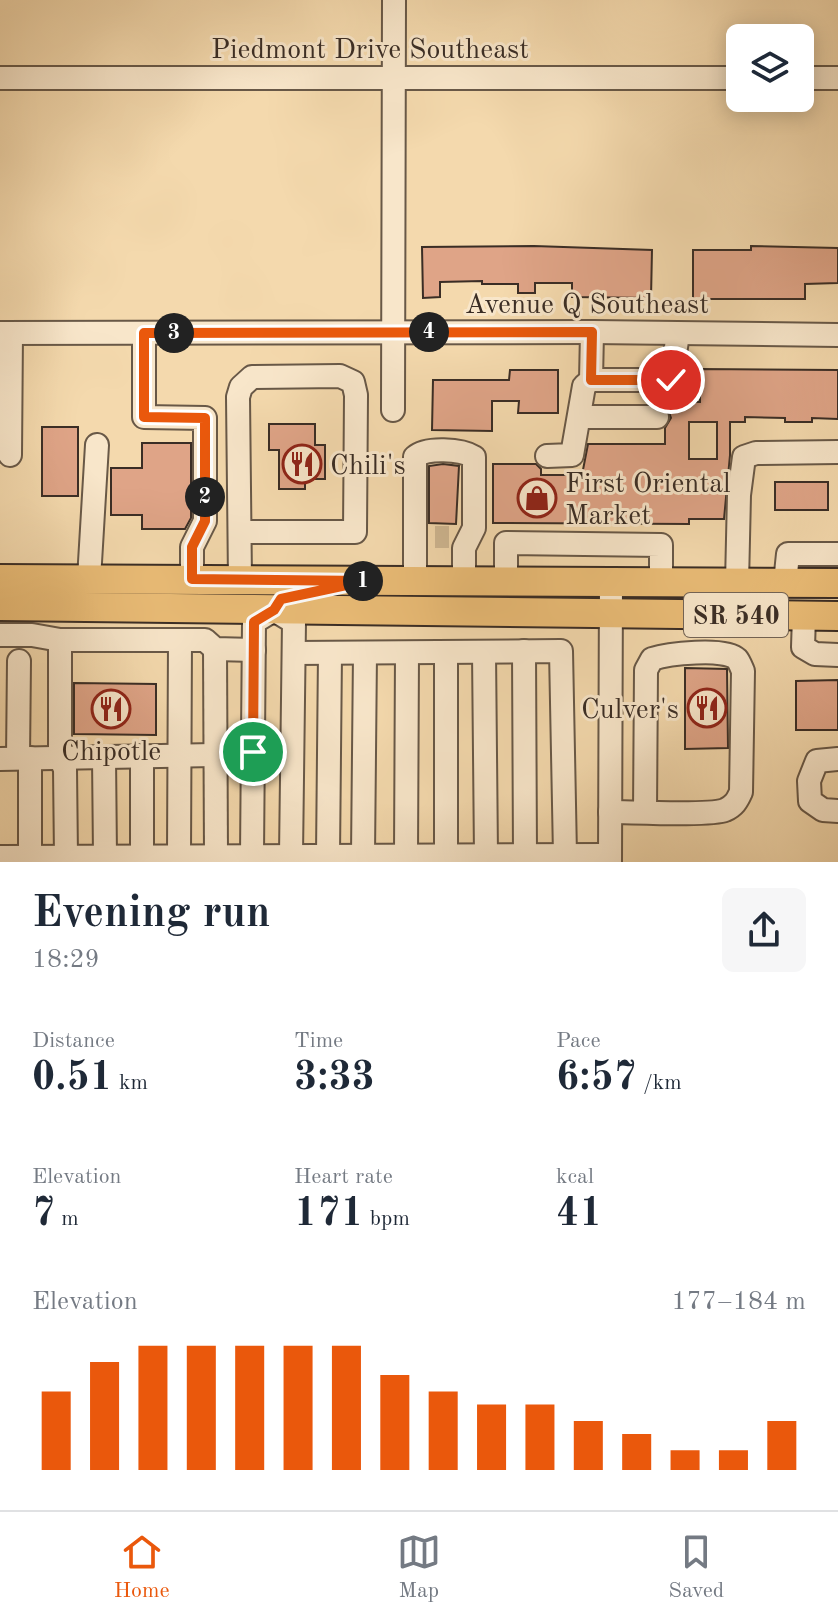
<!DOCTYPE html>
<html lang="en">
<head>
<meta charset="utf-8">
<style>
  body { margin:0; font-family:"Old Standard TT",serif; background:#f6f6f7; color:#1f2937; height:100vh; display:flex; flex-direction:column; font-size:30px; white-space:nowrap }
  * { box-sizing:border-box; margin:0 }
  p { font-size:26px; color:#747a83 }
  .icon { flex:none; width:44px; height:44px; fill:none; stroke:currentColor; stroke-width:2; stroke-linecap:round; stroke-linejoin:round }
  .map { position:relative; height:862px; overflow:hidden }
  .panel { display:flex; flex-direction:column; background:#fff; flex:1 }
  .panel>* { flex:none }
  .controls { position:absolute; left:726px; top:24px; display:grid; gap:16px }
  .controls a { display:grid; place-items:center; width:88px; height:88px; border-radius:12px; background:#fff; box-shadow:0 4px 20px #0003; font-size:40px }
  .pin { position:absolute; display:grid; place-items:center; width:68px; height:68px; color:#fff; margin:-34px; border:4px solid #fff; border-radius:50%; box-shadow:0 2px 8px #0007 }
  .km { position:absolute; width:40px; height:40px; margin:-20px; border-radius:50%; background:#222; color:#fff; font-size:22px; line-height:40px; text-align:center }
  .round { display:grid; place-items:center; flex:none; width:84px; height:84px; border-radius:12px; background:#f6f6f7 }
  .head { display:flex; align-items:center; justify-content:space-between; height:136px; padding:0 32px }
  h1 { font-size:44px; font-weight:700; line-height:60px }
  .figures { display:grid; grid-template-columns:repeat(3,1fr); gap:12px; height:136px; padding:8px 32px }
  .figures div { display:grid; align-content:center }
  .figures b { font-size:40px; font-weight:700 }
  .figures small { font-size:22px; font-weight:400 }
  .figures p { font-size:22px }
  .chart { height:224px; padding:16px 32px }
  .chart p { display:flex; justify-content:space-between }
  .chart svg { width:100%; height:144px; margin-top:8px; stroke:#ea580c; stroke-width:6 }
  .tabs { display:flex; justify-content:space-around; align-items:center; height:112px; border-top:2px solid #e0e1e3; background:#fff; font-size:22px; color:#747a83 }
  .tabs a { display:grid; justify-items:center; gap:4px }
  .tabs .on { color:#ea580c }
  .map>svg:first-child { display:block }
</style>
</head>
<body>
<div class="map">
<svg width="838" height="862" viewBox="0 0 838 862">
  <rect width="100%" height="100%" fill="#f4d9ad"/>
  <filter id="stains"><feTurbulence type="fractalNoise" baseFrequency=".0025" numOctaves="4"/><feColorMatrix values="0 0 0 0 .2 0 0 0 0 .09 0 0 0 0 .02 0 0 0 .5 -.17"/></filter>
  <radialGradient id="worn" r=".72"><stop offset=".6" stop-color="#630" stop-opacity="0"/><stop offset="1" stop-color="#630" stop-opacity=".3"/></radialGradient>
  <g fill="#dfa487" stroke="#3a2d25" stroke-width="2" fill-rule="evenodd">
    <path d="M534,246L652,250L651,298L572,297V283H535V293H518V284H482V281L440,282V297L423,298L422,247Z"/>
    <path d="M751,246L838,248V283L805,284V299H693V250H751Z"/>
    <path d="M700,369L838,370V419L812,418V422H785V418L745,417V422H730V455L724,519H689V524L493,523V464H536L541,469V475H582L588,444H665V428L671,418L665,401L700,402ZM689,422H717V459H689Z"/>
    <path d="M510,370H558V413H518L519,401H492V431L432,430L433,380H509Z"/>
    <path d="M269,424H315V445H325V479H305V489H279V450H269Z"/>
    <rect x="42" y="427" width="36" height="69"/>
    <path d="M142,443H191V518L185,529H142V515H111V468H142Z"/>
    <path d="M443,464L459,466L456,524L429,523V466Z"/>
    <rect x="775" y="482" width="53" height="28"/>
    <path d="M685,668L727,669L728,748L685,749Z"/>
    <path d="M838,680V730H796V681Z"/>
    <path d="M74,683L156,684V735L74,734Z"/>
  </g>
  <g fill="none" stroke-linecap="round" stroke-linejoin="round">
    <path stroke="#cfb792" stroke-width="22" stroke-dasharray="22 11" stroke-linecap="butt" d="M435,537H449"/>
    <g stroke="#685847" stroke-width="26">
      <g id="minor">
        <path d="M0,78H740"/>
        <path d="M800,78H838"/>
        <path d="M0,333L592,332L838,335"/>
        <path d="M144,333V417L205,418V521L192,547V579"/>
        <path d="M591,380H671L678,334"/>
        <path d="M393,410L394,0"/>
        <path d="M581,417H657"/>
        <path d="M10,455L11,333"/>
        <path d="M547,456L572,455L584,386L591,380L592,332"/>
        <path d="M89,579L97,445"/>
        <path d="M240,580L238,397L241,387L252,377L340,376L353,382L356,395L355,532H241"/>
        <path d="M415,581V457C426,447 461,449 474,457V528L464,548V581"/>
        <path d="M506,581V543L661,545V582"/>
        <path d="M737,583L739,495L744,457L756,453L838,452"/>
        <path d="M785,583L788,554H838"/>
        <path d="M804,616L803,647L815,654L838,655"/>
        <path d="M0,635H32L60,640"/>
        <path d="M215,649L216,855"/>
        <path d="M524,651L525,855"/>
        <path d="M446,652V855"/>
        <path d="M484,652L486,855"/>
        <path d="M294,653L561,651L565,855"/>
        <path d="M142,756V856"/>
        <path d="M104,757L105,856"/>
        <path d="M18,758L19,661"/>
        <path d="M30,758V857"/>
        <path d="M0,759L214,755"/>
        <path d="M838,759L817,761L809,781L810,801L823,810L838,811"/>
        <path d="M610,812C631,812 710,816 725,810C734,806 737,801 741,792L743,671C742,669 739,661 737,659C725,647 667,654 652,659L646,670L645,812"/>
        <path d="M179,855L180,640"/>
        <path d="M252,855L254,622L274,610L294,622L291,855"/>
        <path d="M328,855L330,653"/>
        <path d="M363,855L365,653"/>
        <path d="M406,855L407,653"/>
        <path d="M0,857L610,855"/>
        <path d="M66,857L65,769L60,758V640H205L215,649L254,650"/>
        <path d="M610,862L611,582"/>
      </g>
    </g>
    <g stroke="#3a2d25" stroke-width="32">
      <g id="major">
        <path d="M0,579L838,583"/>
        <path d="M0,606L838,616"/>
      </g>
    </g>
    <use href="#minor" stroke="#f8e6ca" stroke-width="22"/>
    <use href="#major" stroke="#eabc76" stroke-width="28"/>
  </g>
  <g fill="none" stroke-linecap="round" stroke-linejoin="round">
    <g stroke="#fff" stroke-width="16">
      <path id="route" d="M253,752L254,622L274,610L281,599L365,581L192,579V547L205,521V418L144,417V333L592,332L591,380H671"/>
    </g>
    <use href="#route" stroke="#ea580c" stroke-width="10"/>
  </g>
  <defs>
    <g id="restaurant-ring" transform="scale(2)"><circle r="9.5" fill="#f8e6ca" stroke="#8f2418" stroke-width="1.5"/><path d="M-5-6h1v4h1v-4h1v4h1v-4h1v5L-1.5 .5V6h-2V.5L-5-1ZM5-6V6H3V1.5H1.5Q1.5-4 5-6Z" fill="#8f2418"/></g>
    <g id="shop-ring" transform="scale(2)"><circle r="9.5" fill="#f8e6ca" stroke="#8f2418" stroke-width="1.5"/><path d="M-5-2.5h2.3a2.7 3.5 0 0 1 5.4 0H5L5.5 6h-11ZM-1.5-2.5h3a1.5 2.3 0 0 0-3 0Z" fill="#8f2418"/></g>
  </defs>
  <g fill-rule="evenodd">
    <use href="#restaurant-ring" x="302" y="464"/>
    <use href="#shop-ring" x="537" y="498"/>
    <use href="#restaurant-ring" x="707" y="708"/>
    <use href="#restaurant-ring" x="111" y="709"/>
  </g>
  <g text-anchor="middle" stroke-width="6" stroke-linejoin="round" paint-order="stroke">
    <rect fill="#f8e6ca" stroke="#736456" stroke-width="2" x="684" y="593" width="104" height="44" rx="6"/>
    <g font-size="26" font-weight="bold" fill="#3a2d25">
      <text x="736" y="624">SR 540</text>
    </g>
    <g font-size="28" fill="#3a2d25" stroke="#f8e6ca">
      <text x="370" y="58">Piedmont Drive Southeast</text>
      <text x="587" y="313">Avenue Q Southeast</text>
    </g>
    <g font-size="28" fill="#3a2d25" stroke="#f8e6ca" text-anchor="start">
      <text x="330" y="474">Chili's</text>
      <text x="565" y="492">First Oriental<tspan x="565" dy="32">Market</tspan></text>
      <text x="679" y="718" text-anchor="end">Culver's</text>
      <text x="111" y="760" text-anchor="middle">Chipotle</text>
    </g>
  </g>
  <rect width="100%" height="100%" filter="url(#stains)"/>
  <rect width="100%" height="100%" fill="url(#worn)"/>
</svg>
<div class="controls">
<a><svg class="icon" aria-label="layers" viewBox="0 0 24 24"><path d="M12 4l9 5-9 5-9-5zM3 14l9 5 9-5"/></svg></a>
</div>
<div class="pin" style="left:253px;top:752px;background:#1e9e55"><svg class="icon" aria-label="arrive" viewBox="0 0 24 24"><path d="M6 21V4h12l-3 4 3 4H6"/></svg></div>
<div class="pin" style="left:671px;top:380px;background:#d93025"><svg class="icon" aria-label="check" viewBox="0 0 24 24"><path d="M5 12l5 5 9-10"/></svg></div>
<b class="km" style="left:363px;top:581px">1</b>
<b class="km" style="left:205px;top:497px">2</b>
<b class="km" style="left:174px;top:333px">3</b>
<b class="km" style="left:429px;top:332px">4</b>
</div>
<section class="panel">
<div class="head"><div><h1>Evening run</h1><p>18:29</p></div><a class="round"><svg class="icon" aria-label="share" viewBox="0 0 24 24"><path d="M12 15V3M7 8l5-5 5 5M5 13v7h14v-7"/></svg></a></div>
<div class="figures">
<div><p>Distance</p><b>0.51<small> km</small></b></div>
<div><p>Time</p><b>3:33</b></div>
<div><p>Pace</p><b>6:57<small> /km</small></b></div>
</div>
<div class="figures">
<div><p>Elevation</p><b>7<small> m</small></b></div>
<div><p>Heart rate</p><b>171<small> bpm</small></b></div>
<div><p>kcal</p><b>41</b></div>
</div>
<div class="chart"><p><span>Elevation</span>177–184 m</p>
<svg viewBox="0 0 160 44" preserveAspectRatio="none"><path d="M5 44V20M15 44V11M25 44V6M35 44V6M45 44V6M55 44V6M65 44V6M75 44V15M85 44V20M95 44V24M105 44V24M115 44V29M125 44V33M135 44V38M145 44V38M155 44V29"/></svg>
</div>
</section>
<nav class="tabs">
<a class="on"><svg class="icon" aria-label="home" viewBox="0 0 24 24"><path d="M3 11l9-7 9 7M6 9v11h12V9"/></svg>Home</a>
<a><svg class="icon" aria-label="map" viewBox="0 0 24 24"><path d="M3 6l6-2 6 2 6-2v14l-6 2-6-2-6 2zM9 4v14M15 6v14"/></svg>Map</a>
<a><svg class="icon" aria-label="saved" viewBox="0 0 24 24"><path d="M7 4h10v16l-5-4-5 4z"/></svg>Saved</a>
</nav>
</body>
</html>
